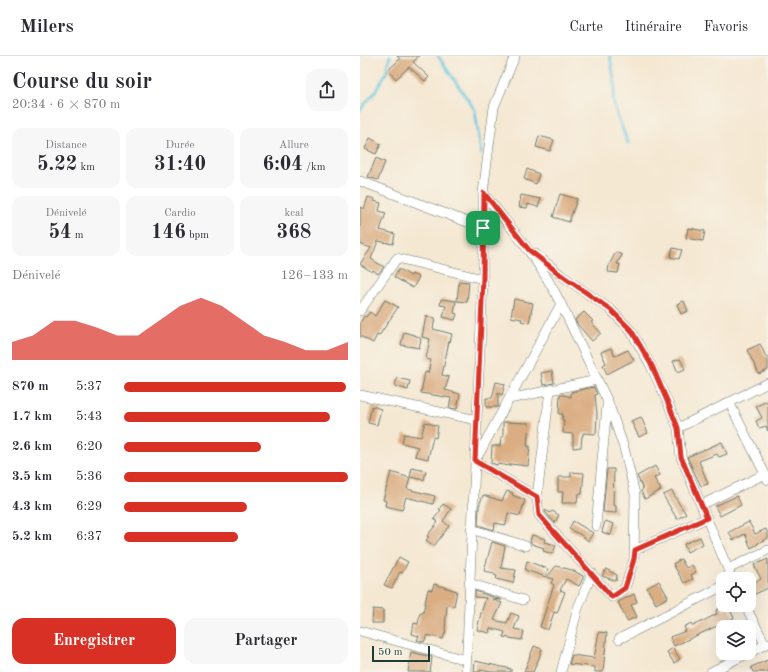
<!DOCTYPE html>
<html lang="fr">
<head>
<meta charset="utf-8">
<style>
  body { margin:0; font-family:"Old Standard TT",serif; background:#f7f7f7; color:#2b2b33; height:100vh; display:flex; flex-direction:column; font-size:15px; white-space:nowrap }
  * { box-sizing:border-box; margin:0 }
  p { font-size:13px; color:#7c7c81 }
  .icon { flex:none; width:22px; height:22px; fill:none; stroke:currentColor; stroke-width:2; stroke-linecap:round; stroke-linejoin:round }
  .map { position:relative; flex:1; overflow:hidden }
  .panel { display:flex; flex-direction:column; background:#fff; width:360px }
  .panel>* { flex:none }
  .fabs { position:absolute; left:356px; top:516px; display:grid; gap:8px }
  .fabs a { display:grid; place-items:center; width:40px; height:40px; border-radius:8px; background:#fff; box-shadow:0 4px 16px #0002; font-size:20px }
  .scale { position:absolute; left:12px; bottom:10px; width:58px; box-sizing:border-box; padding-left:4px; border:2px solid #1f3d34; border-top:0; font-size:11px; line-height:14px; white-space:nowrap; color:#1f3d34; -webkit-text-stroke:3px #f7f3e8; paint-order:stroke }
  .pin { position:absolute; display:grid; place-items:center; width:34px; height:34px; color:#fff; margin:-17px; border-radius:8px; box-shadow:0 2px 6px #0006 }
  .round { display:grid; place-items:center; flex:none; width:42px; height:42px; border-radius:12px; background:#f7f7f7 }
  .overview { display:flex; align-items:center; justify-content:space-between; height:68px; padding:0 12px }
  h1 { font-size:22px; font-weight:600; line-height:30px }
  .figures { display:grid; grid-template-columns:repeat(3,1fr); gap:6px; height:68px; padding:4px 12px }
  .figures div { display:grid; align-content:center; border-radius:10px; background:#f7f7f7; text-align:center }
  .figures b { font-size:20px; font-weight:600 }
  .figures small { font-size:11px; font-weight:400 }
  .figures p { font-size:11px }
  .chart { height:112px; padding:8px 12px }
  .chart p { display:flex; justify-content:space-between }
  .chart svg { width:100%; height:72px; margin-top:4px; fill:#d93025; opacity:.7 }
  .cta { display:flex; gap:8px; margin-top:auto; padding:8px 12px }
  .cta a { flex:1; height:46px; border-radius:12px; background:#d93025; color:#fff; font-size:16px; font-weight:600; line-height:46px; text-align:center }
  .cta a+a { background:#f7f7f7; color:#2b2b33 }
  ul { padding:0 12px; list-style:none; font-size:13px }
  li { display:grid; grid-template-columns:64px 48px 1fr; align-items:center; height:30px }
  li i { height:10px; border-radius:5px; background:#d93025 }
  header { display:flex; align-items:center; gap:24px; box-sizing:border-box; height:56px; padding:0 20px; background:#fff; border-bottom:1px solid #e1e1e2 }
  header strong { font-size:19px }
  nav { display:flex; gap:22px; margin-inline-start:auto; font-size:14px }
  main { display:flex; flex:1; min-height:0 }
  .map>svg:first-child { display:block }
</style>
</head>
<body>
<header>
<strong>Milers</strong>
<nav><a>Carte</a><a>Itinéraire</a><a>Favoris</a></nav>
</header>
<main>
<section class="panel">
<div class="overview"><div><h1>Course du soir</h1><p>20:34 · 6 × 870 m</p></div><a class="round"><svg class="icon" aria-label="share" viewBox="0 0 24 24"><path d="M12 15V3M7 8l5-5 5 5M5 13v7h14v-7"/></svg></a></div>
<div class="figures">
<div><p>Distance</p><b>5.22<small> km</small></b></div>
<div><p>Durée</p><b>31:40</b></div>
<div><p>Allure</p><b>6:04<small> /km</small></b></div>
</div>
<div class="figures">
<div><p>Dénivelé</p><b>54<small> m</small></b></div>
<div><p>Cardio</p><b>146<small> bpm</small></b></div>
<div><p>kcal</p><b>368</b></div>
</div>
<div class="chart"><p><span>Dénivelé</span>126–133 m</p>
<svg viewBox="0 0 160 44" preserveAspectRatio="none"><path d="M0 44V33L10 29L20 20L30 20L40 24L50 29L60 29L70 20L80 11L90 6L100 11L110 20L120 29L130 33L140 38L150 38L160 33V44z"/></svg>
</div>
<ul>
<li><b>870 m</b>5:37<i style="width:99%"></i></li>
<li><b>1.7 km</b>5:43<i style="width:92%"></i></li>
<li><b>2.6 km</b>6:20<i style="width:61%"></i></li>
<li><b>3.5 km</b>5:36<i style="width:100%"></i></li>
<li><b>4.3 km</b>6:29<i style="width:55%"></i></li>
<li><b>5.2 km</b>6:37<i style="width:51%"></i></li>
</ul>
<div class="cta"><a>Enregistrer</a><a>Partager</a></div>
</section>
<div class="map">
<svg width="408" height="616" viewBox="0 0 408 616">
  <rect width="100%" height="100%" fill="#f7f3e8"/>
  <filter id="ink" filterUnits="userSpaceOnUse"><feTurbulence type="fractalNoise" baseFrequency=".025" numOctaves="2"/><feDisplacementMap in="SourceGraphic" scale="8" xChannelSelector="R" yChannelSelector="G"/><feConvolveMatrix kernelMatrix="1 2 1 2 8 2 1 2 1" color-interpolation-filters="sRGB"/></filter>
  <filter id="wash" filterUnits="userSpaceOnUse"><feTurbulence type="fractalNoise" baseFrequency=".012" numOctaves="4" result="noise"/><feDisplacementMap in="SourceGraphic" scale="16" xChannelSelector="R" yChannelSelector="G"/><feGaussianBlur stdDeviation="0.9" result="paint"/><feColorMatrix in="noise" values="0 0 0 0 0 0 0 0 0 0 0 0 0 0 0 0 0 1.4 0 .05"/><feComposite in="paint" operator="in"/></filter>
  <g filter="url(#wash)">
    <rect width="100%" height="100%" fill="#f5e8d3"/>
    <g fill="none" stroke-linecap="round" stroke-linejoin="round">
      <g stroke="#63c7e1" stroke-width="2.5">
        <path d="M78,0L115,54L121,98"/>
        <path d="M250,0L255,30L253,44L256,56L268,87"/>
        <path d="M0,54L15,36L26,17L30,0"/>
      </g>
    </g>
    <g id="blocks">
      <g fill="#daad83">
        <path d="M37,0H59L53,6L69,21L65,25L49,11L36,23L28,14L40,3Z"/>
        <path d="M179,80L194,84L190,95L176,91Z"/>
        <path d="M10,82L21,88L16,98L5,93Z"/>
        <path d="M16,102L25,106L18,124L8,121Z"/>
        <path d="M167,113L179,118L176,128L164,123Z"/>
        <path d="M200,138L217,143L209,166L193,161Z"/>
        <path d="M161,139L181,143L178,151L168,148L167,152L159,151Z"/>
        <path d="M8,141L15,143L14,145L21,147L19,155L26,157L20,174L35,178L33,188L18,185L11,203L24,211L18,218L13,214L12,216L0,208L11,192L0,188V151L4,153Z"/>
        <path d="M328,172L345,175L343,185L326,182Z"/>
        <path d="M313,192L322,194L319,203L310,201Z"/>
        <path d="M256,196L262,199L257,208H260L258,217L248,216L249,209Z"/>
        <path d="M38,214H41L51,220L52,218L59,221L53,232L34,221Z"/>
        <path d="M99,225L109,226L107,246L97,245Z"/>
        <path d="M81,243L96,245L94,257L97,258L95,264L83,261L86,250L80,249Z"/>
        <path d="M154,243L173,247L169,267L161,265L162,263L151,261Z"/>
        <path d="M25,244L38,251L19,280L17,279L13,287L0,280V267L4,260L6,261L10,256L15,260Z"/>
        <path d="M324,245L328,255L321,258L317,248Z"/>
        <path d="M224,256L233,265L231,266L241,277L232,285L218,269L215,264Z"/>
        <path d="M66,260L75,262L73,273L92,278L90,286L89,285L82,319L89,321L85,334L100,338L97,353L89,352L91,342L61,337L65,316L68,317L71,304L66,303L70,283L62,281Z"/>
        <path d="M44,276L57,280L61,283L59,292L41,289Z"/>
        <path d="M400,288L406,301L408,300V314L399,318L387,294Z"/>
        <path d="M251,292L255,300L268,294L274,304L247,318L243,309L246,307L241,296Z"/>
        <path d="M320,303L325,313L318,316L313,305Z"/>
        <path d="M192,315L194,327L183,329L181,317Z"/>
        <path d="M37,322L50,325L48,334L35,330Z"/>
        <path d="M136,326L145,328L142,339L138,337V351H126V342H132Z"/>
        <path d="M234,331L237,338L235,339L237,358L236,378L223,377V380H222L221,391L213,392V378L203,377L204,364H202L203,358H199L200,338L211,341V336Z"/>
        <path d="M408,345V375L406,370L399,372L396,365L402,362L396,350Z"/>
        <path d="M12,350L21,353L17,369L8,367Z"/>
        <path d="M281,361L288,377L279,381L271,365Z"/>
        <path d="M65,366L78,370L76,382L73,381L68,403L55,400L58,391L42,387L44,378L61,381Z"/>
        <path d="M143,366L169,367L167,390H170L168,410L150,408V410L137,408V409L131,407L132,390H140L141,381H143Z"/>
        <path d="M362,386L367,398L359,401L357,398L339,405L348,428L341,430L327,401Z"/>
        <path d="M295,410L300,419L294,422L301,434L285,443L281,435L283,433L277,420Z"/>
        <path d="M52,412L66,415L64,424L50,421Z"/>
        <path d="M247,413H254L253,449L256,450V457L243,456Z"/>
        <path d="M31,416L50,422L47,433L75,440L73,448L46,441L42,454L25,450L26,445L23,444Z"/>
        <path d="M211,416L224,417L222,438H218L217,447H202L203,436H198V421H211Z"/>
        <path d="M147,435L153,437L152,439L165,444L160,460L148,457L146,469L135,467L134,474L118,469L119,450L123,439L142,445Z"/>
        <path d="M312,435L318,446L326,458L317,463L303,439Z"/>
        <path d="M377,440L381,449L360,460L355,450Z"/>
        <path d="M83,448L91,453L83,465L89,470L74,490L66,484L69,481L67,480L78,466L74,463L81,454L79,453Z"/>
        <path d="M185,454L190,457L192,455L199,459L195,467L185,456Z"/>
        <path d="M213,465L233,477L228,485L221,479L209,473Z"/>
        <path d="M245,465L254,468L251,479L242,476Z"/>
        <path d="M389,466L395,478L406,473L408,478V482L398,487V488L391,492L385,478L373,484L369,476Z"/>
        <path d="M172,479L185,483L184,486L196,489L193,498L183,495L184,492L172,488L170,485Z"/>
        <path d="M340,481L343,488L327,496L324,488Z"/>
        <path d="M132,486L145,490L141,512L156,514L153,527L136,523L137,520L134,519V517L124,515Z"/>
        <path d="M39,501L48,506L42,517L40,516L32,532L24,529Z"/>
        <path d="M321,503L326,512L332,509L336,516L331,519L333,523L324,527L313,508Z"/>
        <path d="M408,503V532L391,540L389,536V529L401,523L394,509Z"/>
        <path d="M167,505L188,513L186,521L165,514Z"/>
        <path d="M196,510L212,514L223,520V522L219,530L206,523L200,534L205,536L197,557L194,556L188,574L180,571L194,529L191,527L193,523L187,521Z"/>
        <path d="M246,513L257,519L256,525L242,520Z"/>
        <path d="M299,525L308,541L296,548L287,532Z"/>
        <path d="M74,528L97,535L94,550L87,549L85,574H86L83,583L67,579L64,586L57,584L59,580L52,578L54,567L58,568L60,557H63L68,533L72,534Z"/>
        <path d="M115,535L142,544L132,543L142,547L134,564L147,567L151,557L159,560L154,573L164,575L162,584L143,581L145,576L130,572L129,577L117,574L121,557L126,542L115,541Z"/>
        <path d="M274,538L277,546L271,549L277,561L267,565L258,546Z"/>
        <path d="M363,551V555L369,552L374,562L314,590L310,581L326,575L324,571L331,567L333,570L357,558L356,554Z"/>
        <path d="M13,553L23,554V567H12Z"/>
        <path d="M239,576L247,577L243,616H235V611L209,608L212,599L234,602Z"/>
        <path d="M174,590L182,593L179,602L173,616H164Z"/>
        <path d="M313,592L320,603L314,607L307,596Z"/>
        <path d="M51,596L72,601L70,616H48Z"/>
        <path d="M408,604V616H393L391,611Z"/>
        <path d="M115,605L151,613V616H131L120,614V616H114Z"/>
      </g>
    </g>
  </g>
  <g filter="url(#ink)">
    <use href="#blocks" fill-opacity="0" stroke="#6a796c" stroke-width="1"/>
    <g fill="none" stroke-linecap="round" stroke-linejoin="round">
      <g stroke="#6a796c" stroke-width="10">
        <g id="street">
          <path d="M0,125L123,172"/>
          <path d="M123,137C152,172 181,207 201,248L248,346L264,392L275,438L274,503L265,532L252,541L179,459L177,441L115,405L201,248"/>
          <path d="M174,197L201,219L251,254L271,275L291,310L308,347L318,372L321,401L372,523"/>
          <path d="M0,255L37,202L123,223"/>
          <path d="M0,339L117,364"/>
          <path d="M149,343L237,324"/>
          <path d="M369,346L408,424"/>
          <path d="M318,372L408,327"/>
          <path d="M177,441L190,334"/>
          <path d="M341,449L405,418"/>
          <path d="M236,470L247,350"/>
          <path d="M111,473L166,490"/>
          <path d="M275,494L347,462"/>
          <path d="M368,513L408,494"/>
          <path d="M109,527L163,544"/>
          <path d="M385,549L405,588"/>
          <path d="M0,575L106,604"/>
          <path d="M259,583L363,530"/>
          <path d="M389,597L408,587"/>
          <path d="M106,616L123,223V137L134,51L155,0"/>
          <path d="M201,616L218,552L232,517"/>
          <path d="M351,616L388,597"/>
        </g>
      </g>
      <use href="#street" stroke="#fff" stroke-width="9"/>
    </g>
  </g>
  <g fill="none" stroke-linecap="round" stroke-linejoin="round" filter="url(#ink)">
    <g stroke="#fff" stroke-width="8">
      <path id="route" d="M124,137L169,194L201,219L251,254L271,274L292,310L308,347L318,372L321,401L347,462L275,494L274,503L265,532L252,541L179,459L177,441L115,405L123,222Z"/>
    </g>
    <use href="#route" stroke="#d93025" stroke-width="5"/>
  </g>
</svg>
<div class="fabs">
<a><svg class="icon" aria-label="locate" viewBox="0 0 24 24"><circle cx="12" cy="12" r="6"/><path d="M12 2v4M12 18v4M2 12h4M18 12h4"/></svg></a>
<a><svg class="icon" aria-label="layers" viewBox="0 0 24 24"><path d="M12 4l9 5-9 5-9-5zM3 14l9 5 9-5"/></svg></a>
</div>
<div class="scale">50 m</div>
<div class="pin" style="left:123px;top:172px;background:#1e9e55"><svg class="icon" aria-label="arrive" viewBox="0 0 24 24"><path d="M6 21V4h12l-3 4 3 4H6"/></svg></div>
</div>
</main>
</body>
</html>
